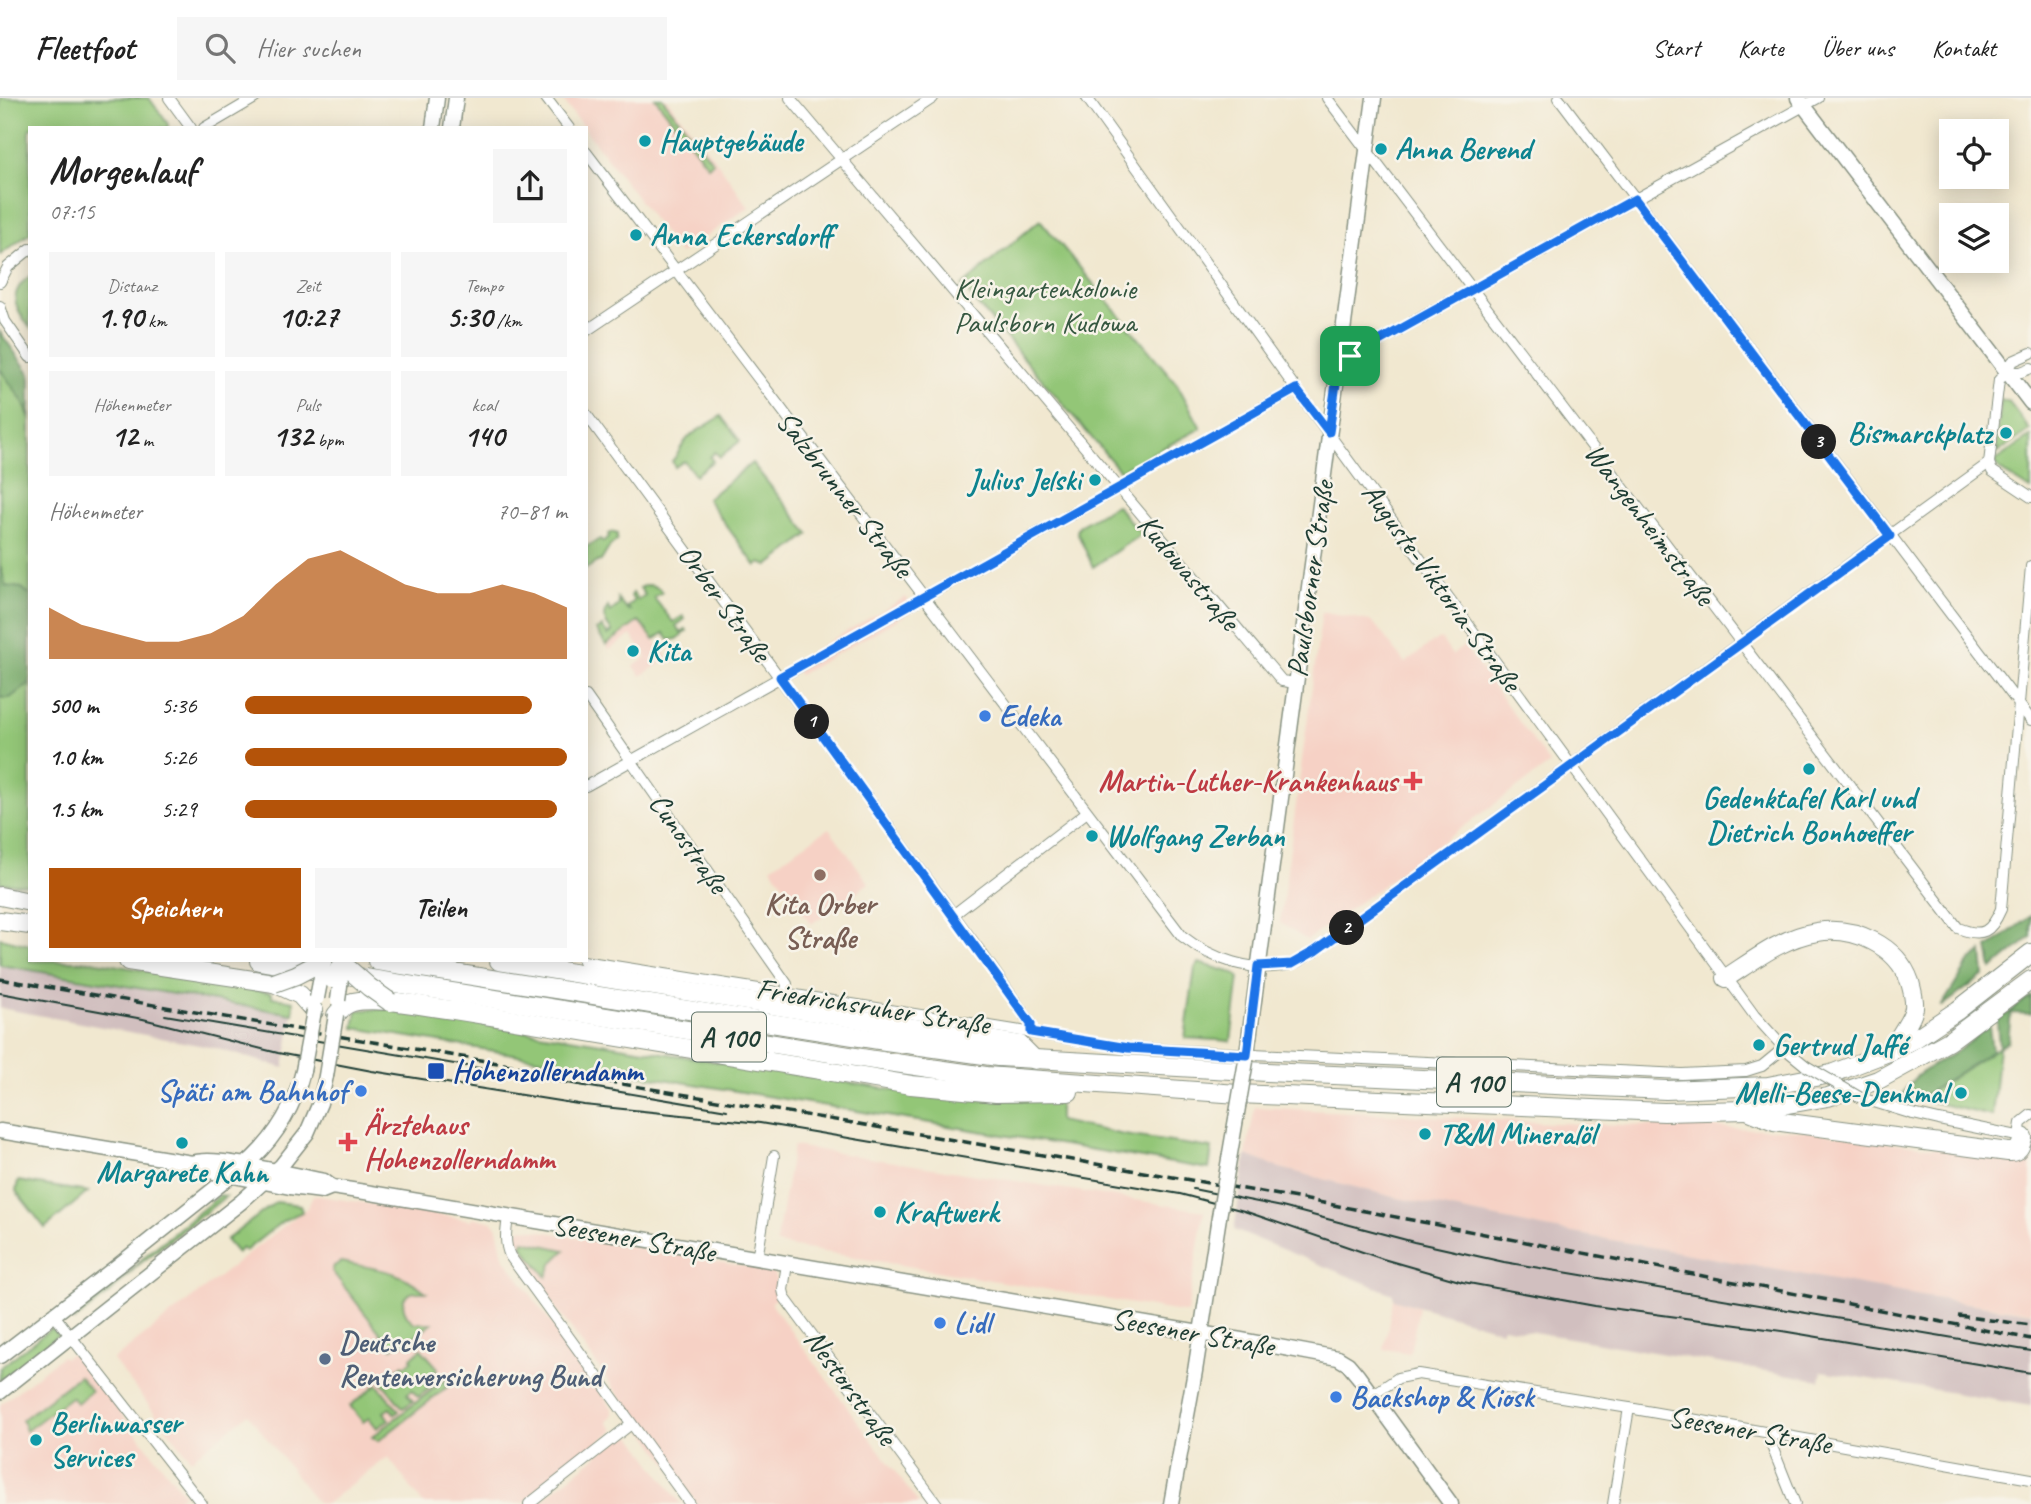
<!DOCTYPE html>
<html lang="de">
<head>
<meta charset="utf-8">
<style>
  body { margin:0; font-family:Caveat,sans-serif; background:#f6f6f6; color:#222; height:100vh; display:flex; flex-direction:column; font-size:26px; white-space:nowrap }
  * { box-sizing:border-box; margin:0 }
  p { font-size:23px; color:#767676 }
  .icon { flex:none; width:38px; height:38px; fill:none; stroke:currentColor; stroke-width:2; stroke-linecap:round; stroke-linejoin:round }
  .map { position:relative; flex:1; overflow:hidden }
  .side { position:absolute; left:28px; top:28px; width:560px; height:836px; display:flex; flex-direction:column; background:#fff; border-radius:0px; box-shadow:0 4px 18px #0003 }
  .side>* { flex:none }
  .fabs { position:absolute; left:1939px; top:21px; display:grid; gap:14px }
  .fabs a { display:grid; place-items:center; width:70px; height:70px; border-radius:0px; background:#fff; box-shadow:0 4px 18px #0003; font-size:35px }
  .pin { position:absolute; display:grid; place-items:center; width:60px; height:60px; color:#fff; margin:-30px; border-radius:14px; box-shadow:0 4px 10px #0006 }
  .km { position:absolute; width:35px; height:35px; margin:-18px; border-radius:50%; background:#222; color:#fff; font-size:19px; line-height:35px; text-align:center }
  .round { display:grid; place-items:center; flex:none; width:74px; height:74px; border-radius:0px; background:#f6f6f6 }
  .overview { display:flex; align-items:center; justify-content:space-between; height:119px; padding:0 21px }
  h1 { font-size:38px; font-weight:700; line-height:52px }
  .figures { display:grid; grid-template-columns:repeat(3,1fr); gap:10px; height:119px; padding:7px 21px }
  .figures div { display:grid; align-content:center; border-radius:0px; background:#f6f6f6; text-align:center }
  .figures b { font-size:30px; font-weight:700 }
  .figures small { font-size:19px; font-weight:400 }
  .figures p { font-size:19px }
  .chart { height:196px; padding:14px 21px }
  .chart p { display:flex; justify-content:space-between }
  .chart svg { width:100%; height:126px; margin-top:7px; fill:#b45309; opacity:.7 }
  .primary-button { display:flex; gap:14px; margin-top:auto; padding:14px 21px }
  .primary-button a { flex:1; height:80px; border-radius:0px; background:#b45309; color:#fff; font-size:28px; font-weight:700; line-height:80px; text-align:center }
  .primary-button a+a { background:#f6f6f6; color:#222 }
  ul { padding:0 21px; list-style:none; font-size:23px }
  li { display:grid; grid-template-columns:112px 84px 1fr; align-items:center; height:52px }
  li i { height:18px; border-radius:9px; background:#b45309 }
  header { display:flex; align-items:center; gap:42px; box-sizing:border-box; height:98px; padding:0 35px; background:#fff; border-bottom:2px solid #e0e0e0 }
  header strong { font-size:33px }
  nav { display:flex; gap:38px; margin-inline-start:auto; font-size:24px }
  .search { width:490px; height:63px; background:#f6f6f6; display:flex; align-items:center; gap:18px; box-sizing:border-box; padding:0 24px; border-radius:0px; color:#767676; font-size:26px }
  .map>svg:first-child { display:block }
</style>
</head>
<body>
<header>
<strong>Fleetfoot</strong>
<div class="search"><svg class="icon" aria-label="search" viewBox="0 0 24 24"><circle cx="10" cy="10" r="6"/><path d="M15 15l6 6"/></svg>Hier suchen</div>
<nav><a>Start</a><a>Karte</a><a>Über uns</a><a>Kontakt</a></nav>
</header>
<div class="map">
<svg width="2031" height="1406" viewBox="0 0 2031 1406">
  <rect width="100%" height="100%" fill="#f7f3e8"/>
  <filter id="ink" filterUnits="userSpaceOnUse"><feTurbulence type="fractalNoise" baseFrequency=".0143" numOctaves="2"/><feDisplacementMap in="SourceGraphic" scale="14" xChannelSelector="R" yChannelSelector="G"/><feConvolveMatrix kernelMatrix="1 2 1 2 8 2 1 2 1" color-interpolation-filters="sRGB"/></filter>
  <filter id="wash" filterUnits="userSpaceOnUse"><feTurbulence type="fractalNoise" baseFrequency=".00686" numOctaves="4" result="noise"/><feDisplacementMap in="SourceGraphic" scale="28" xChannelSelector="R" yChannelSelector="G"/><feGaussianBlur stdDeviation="1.57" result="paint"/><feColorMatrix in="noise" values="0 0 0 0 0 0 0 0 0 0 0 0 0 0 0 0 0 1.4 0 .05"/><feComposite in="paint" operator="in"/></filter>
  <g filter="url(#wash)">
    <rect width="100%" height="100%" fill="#f1e8d0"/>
    <g fill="#f6d1c5">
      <path d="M561,0H666L721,69L749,109L680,156L586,33V30H584Z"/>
      <path d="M906,499L914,512L799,577L792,565Z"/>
      <path d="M1322,514L1370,523L1378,530L1405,565L1437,541H1441L1452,557L1464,548L1550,666L1307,842L1280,825Z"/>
      <path d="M639,522L668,560L641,578L634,568L647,559L631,537L609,552L606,547Z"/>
      <path d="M829,730L869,785L811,826L771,769Z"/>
      <path d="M1255,1009L1554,1025L1800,1032L2031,1063V1214L1927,1199L1551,1131L1398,1100L1280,1070L1246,1057Z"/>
      <path d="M793,1048L1204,1113L1187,1215L776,1146Z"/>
      <path d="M313,1097L471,1122L472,1119L493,1124L497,1130L503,1158L612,1310L613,1316L607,1324L614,1332L522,1406H423L388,1359L326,1406H318L248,1316L191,1361L113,1262L308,1109Z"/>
      <path d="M523,1130L748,1169L749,1166L768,1169L773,1174L776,1181L777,1200L771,1204L774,1210L919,1406H697L515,1153L511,1145L512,1138Z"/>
      <path d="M1393,1201L1419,1209L1410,1255L1384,1251Z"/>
      <path d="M71,1256L77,1259L184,1396L172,1406H0V1307L62,1258L64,1260Z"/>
      <path d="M628,1337L633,1339L681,1406H537L619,1340Z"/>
    </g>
    <g fill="#d1bfbf">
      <path d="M0,867L293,916L284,970L215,950L0,910Z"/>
      <path d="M1246,1057L1280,1070L1398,1100L1551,1131L1927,1199L2031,1215V1308L1822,1273L1820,1282L1503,1229L1501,1232L1393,1201V1196L1234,1132Z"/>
    </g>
    <g fill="#93c677" stroke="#598256" stroke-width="2">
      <path d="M0,0H149L168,26V30H30V135L0,157Z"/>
      <path d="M655,0H662L713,64L708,68Z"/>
      <path d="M1040,122L1177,286L1201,330L1120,373L962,188Z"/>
      <path d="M30,178V230C16,211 6,196 30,178Z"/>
      <path d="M0,234L30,276V787L0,785Z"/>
      <path d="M2001,302L2008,303L2030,332L1997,355L1996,353Z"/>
      <path d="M721,318L740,343L720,359L715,354L710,359L713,363L695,377L684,363L675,369L672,363C679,356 681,347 688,340C697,331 711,326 721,318Z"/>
      <path d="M2031,338V392L2000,372L1995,363Z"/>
      <path d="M752,365L809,436L768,468L761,465L756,468L707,401Z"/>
      <path d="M1116,407L1141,436L1093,469L1077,434L1079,428Z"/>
      <path d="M612,434L617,436V442L610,448L601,463L597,464L586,471V449L600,441L603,444L609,439L608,436Z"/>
      <path d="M647,487C653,487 658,488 662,494L654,500L673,524L683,518L685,521L676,528L681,535L686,531L687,533L677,541L669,542L664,535L654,542L639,523L606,547L596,532L602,529L608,537L612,534C606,524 600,519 608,509L610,514L619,507L618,501L628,513L630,512L627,509L634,503L631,498L633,495L638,502L645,497L640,490Z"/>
      <path d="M0,840L30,847V863H92L272,895V899L294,903L293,916L0,867Z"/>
      <path d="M1199,865L1233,875L1239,879L1231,943L1185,940L1195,870Z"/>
      <path d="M389,911L936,999L1059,1003V1023L1124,1037L1212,1050L1209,1071L354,930L357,912Z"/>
      <path d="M1999,949L1992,1018L1920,1001Z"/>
      <path d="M18,1083L88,1094L45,1130L16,1093Z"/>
      <path d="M220,1097L226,1098L137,1168L113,1192L74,1223L72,1220L127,1176L145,1158Z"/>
      <path d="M276,1104L300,1107L302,1114L284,1122L245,1153L242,1150L237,1155L226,1142Z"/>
      <path d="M524,1143L565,1152L553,1164L547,1179L522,1148Z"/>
      <path d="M341,1164C375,1171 398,1171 426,1194C422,1194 418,1194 415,1194C396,1198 403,1217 415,1225H432L404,1246L400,1244L392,1250L332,1173L334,1168Z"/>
      <path d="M51,1230L58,1237L57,1238L0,1283V1270Z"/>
      <path d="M421,1251L438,1270L436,1273L441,1280L435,1274L430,1277L436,1285L418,1299L412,1292L407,1296L413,1303L403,1310L381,1283L397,1274L396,1272L403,1266L405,1268L412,1262L411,1260Z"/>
      <path d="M79,1278L91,1293L77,1305L71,1299L26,1333L22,1322Z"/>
      <path d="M446,1281L447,1289L378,1343L372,1339Z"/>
      <path d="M377,1286L399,1313L395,1316L390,1310L384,1314L389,1322L377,1330L369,1320L363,1324L350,1308Z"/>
    </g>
    <g fill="#76ab68" stroke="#4a744e" stroke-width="2">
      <path d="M0,234L30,276V320L23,304L0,271Z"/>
      <path d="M0,467L6,488L22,490L30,497V585L10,600H3L0,597Z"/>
      <path d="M2031,818V839L1992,871L1988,850Z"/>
      <path d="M1982,854L1984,877L1941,909L1970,863Z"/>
      <path d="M2031,898V916L2011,915L2008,943L1999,949L1997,923Z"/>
      <path d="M1989,928L1992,953L1919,1001L1903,996C1912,974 1940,965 1959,952C1969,945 1979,936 1989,928Z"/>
    </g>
  </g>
  <g filter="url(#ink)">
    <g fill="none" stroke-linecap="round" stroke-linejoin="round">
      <g stroke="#889282" stroke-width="12">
        <g id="street">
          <path d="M169,0L191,30"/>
          <path d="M546,0L569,30"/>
          <path d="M790,0L1282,583L1296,585"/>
          <path d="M1087,0L1296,291L1754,917L1784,950L1806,968"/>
          <path d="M1327,0L1958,830C1983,840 1991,834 2001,811L2031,468"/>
          <path d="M1559,0L2031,622"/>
          <path d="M204,30L255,0"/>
          <path d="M586,54L1182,838C1211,861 1253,876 1291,866C1299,864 1308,857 1315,853L1989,365"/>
          <path d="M0,184L8,169L30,151"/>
          <path d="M0,208L5,223L30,259"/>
          <path d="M586,233L933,0"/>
          <path d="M1340,258H1352L1818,0"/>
          <path d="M2007,274H2021L2031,270"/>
          <path d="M586,316L980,853L1031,926V934"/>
          <path d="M1989,365L1999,282L2007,274L2013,263L2031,255"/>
          <path d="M1989,365L1992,373L2031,399"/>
          <path d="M586,598L787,886L786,894"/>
          <path d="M586,688L1296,291"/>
          <path d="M953,817L1087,714"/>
          <path d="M583,863L1128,950L1682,976L1746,973L1762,968L1784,950"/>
          <path d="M1913,1016L1939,1022L2027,1040"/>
          <path d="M2019,1038L2021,1025L2031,1017"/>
          <path d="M508,1119C506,1133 504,1145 510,1158L690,1406"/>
          <path d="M757,1161L774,1058"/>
          <path d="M787,1166L783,1192L785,1200L937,1406"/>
          <path d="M54,1217L202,1406"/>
          <path d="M1371,1298L1398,1280L1418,1276L1629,1310L2031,1381"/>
          <path d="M1772,1337L1771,1346L1795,1406"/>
          <path d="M529,1406L631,1326"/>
          <path d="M1613,1406L1629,1310"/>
        </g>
      </g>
      <g stroke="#889282" stroke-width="17">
        <g id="secondary">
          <path d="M1798,0L2031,305"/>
          <path d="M433,30L437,0"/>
          <path d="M452,30L456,0"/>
          <path d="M1246,963L1374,0"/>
          <path d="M0,1033L192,1065C215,1056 295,1078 324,1083L332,1089"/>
          <path d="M192,1065L198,1071L290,1089L322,1093L332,1089L365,1094L1241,1242L1338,1260L1348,1266L1358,1278L1451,1406"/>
          <path d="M0,1258L120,1166L252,1061C277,1037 295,1006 303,973"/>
          <path d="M0,1294L241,1104L281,1068L307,1035L320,1005L326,978"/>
          <path d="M1171,1406L1195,1273L1219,1119"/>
        </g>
      </g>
      <g stroke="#889282" stroke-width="20">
        <g id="highway">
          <path d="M0,798L30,804"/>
          <path d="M0,823L30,827"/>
          <path d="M128,863L274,885L300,897L314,913"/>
          <path d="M259,863L317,873"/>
          <path d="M377,863L879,942L998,959L1267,974L1666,992L1768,988L1831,976L1891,953L1916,940L1958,912L2031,855"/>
          <path d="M499,863L1020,947L1035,962"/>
          <path d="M352,878L874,962L986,978L1238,996L1664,1014L1747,1012L1787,1006L1828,999L1878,982L1949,943L2031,882"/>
          <path d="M1726,880C1754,862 1783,839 1817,834C1854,828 1897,847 1910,884C1912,892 1915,901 1914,910C1912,923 1897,940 1891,953"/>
          <path d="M336,917C341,911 345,906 353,904C378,898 427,909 454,912L911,987L996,995L1069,994"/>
          <path d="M1747,1012L1774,1023L2008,1054C2019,1055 2021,1048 2023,1039"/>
        </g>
      </g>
      <use href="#street" stroke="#fff" stroke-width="10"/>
      <use href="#secondary" stroke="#fff" stroke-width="14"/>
      <use href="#highway" stroke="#fff" stroke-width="18"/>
      <g stroke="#1f3d34" stroke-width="2">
        <path d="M0,895L143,921L278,955L372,973L584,1007L760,1025L1180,1096L1244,1113L1383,1161L1463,1184L1595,1208L1782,1233L2031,1275"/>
        <path d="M165,917L727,1012"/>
        <path d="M1193,1091L1282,1109L1414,1144L1504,1164L2031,1253"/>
      </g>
      <g stroke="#1f3d34" stroke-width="3.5" stroke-dasharray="10 5" stroke-linecap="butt">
        <path d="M0,881L1297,1100L2031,1241"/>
        <path d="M1958,1218L2031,1227"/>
      </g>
      <g stroke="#889282" stroke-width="12" stroke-linecap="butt">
        <path id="street-bridge" d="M1806,968L1861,1000L1913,1016"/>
      </g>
      <g stroke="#889282" stroke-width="17" stroke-linecap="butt">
        <g id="secondary-bridge">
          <path d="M317,900L324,863"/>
          <path d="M338,902L343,866"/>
          <path d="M303,973L314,913"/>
          <path d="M326,978L336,917"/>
          <path d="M1219,1119L1246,963"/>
        </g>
      </g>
      <g stroke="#889282" stroke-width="20" stroke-linecap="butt">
        <g id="highway-bridge">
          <path d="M332,881L343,866L369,889L390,904"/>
          <path d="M274,885L296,877L323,863"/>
        </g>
      </g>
      <use href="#street-bridge" stroke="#fff" stroke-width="10"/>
      <use href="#secondary-bridge" stroke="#fff" stroke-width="14"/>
      <use href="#highway-bridge" stroke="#fff" stroke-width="18"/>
    </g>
  </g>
  <g fill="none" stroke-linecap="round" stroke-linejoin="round" filter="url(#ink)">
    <g stroke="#fff" stroke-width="14">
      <path id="route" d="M1635,101L1890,438L1315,853L1292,866L1258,868L1247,957L1128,950L1031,934V926L780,579L1296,291L1329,334L1340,258H1352Z"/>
    </g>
    <use href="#route" stroke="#1a73e8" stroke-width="9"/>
  </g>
  <g fill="#0f9aa8" stroke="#f7f3e8" stroke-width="2.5">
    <circle cx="645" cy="43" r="7"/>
    <circle cx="1381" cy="51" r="7"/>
    <circle cx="636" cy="137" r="7"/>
    <circle cx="2006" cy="335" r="7"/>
    <circle cx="1095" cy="382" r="7"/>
    <circle cx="633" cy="553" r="7"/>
    <circle cx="1809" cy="671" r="7"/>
    <circle cx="1092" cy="738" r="7"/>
    <circle cx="1759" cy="947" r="7"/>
    <circle cx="1961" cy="995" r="7"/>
    <circle cx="1425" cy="1036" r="7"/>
    <circle cx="182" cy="1045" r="7"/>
    <circle cx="880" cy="1114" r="7"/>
    <circle cx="36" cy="1342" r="7"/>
  </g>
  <g fill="#3f7fe0" stroke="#f7f3e8" stroke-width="2.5">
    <circle cx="985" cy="618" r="7"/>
    <circle cx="361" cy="993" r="7"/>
    <circle cx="940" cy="1225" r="7"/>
    <circle cx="1336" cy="1299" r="7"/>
  </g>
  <g fill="#e0444e" stroke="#f7f3e8" stroke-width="2.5">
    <path d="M1409.5 672.5h7v7h7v7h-7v7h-7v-7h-7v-7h7z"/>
    <path d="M344.5 1033.5h7v7h7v7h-7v7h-7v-7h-7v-7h7z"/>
  </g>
  <circle fill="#8d6e63" stroke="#f7f3e8" stroke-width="2.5" cx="820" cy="777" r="7"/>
  <rect fill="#1a4fb4" stroke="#f7f3e8" stroke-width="2.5" x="427" y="964" width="18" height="18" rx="3.5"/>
  <circle fill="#5c6f8a" stroke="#f7f3e8" stroke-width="2.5" cx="325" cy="1261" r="7"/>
  <g text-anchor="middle" stroke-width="5" stroke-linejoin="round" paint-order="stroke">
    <g fill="#f7f3e8" stroke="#60746a" stroke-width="2">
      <rect x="692" y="914.5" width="74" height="49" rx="5"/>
      <rect x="1437" y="959.5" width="74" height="49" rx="5"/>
    </g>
    <g font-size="28" font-weight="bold" fill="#1f3d34">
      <text x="729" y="949">A 100</text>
      <text x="1474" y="994">A 100</text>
    </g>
    <g font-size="30" font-weight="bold" fill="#0d838f" stroke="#f7f3e8" text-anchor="start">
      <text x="659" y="53">Hauptgebäude</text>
      <text x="1395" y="61">Anna Berend</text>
      <text x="650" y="147">Anna Eckersdorff</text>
      <text x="1992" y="345" text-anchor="end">Bismarckplatz</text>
      <text x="1081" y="392" text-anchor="end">Julius Jelski</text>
      <text x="647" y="563">Kita</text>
      <text x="1809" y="710" text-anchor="middle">Gedenktafel Karl und<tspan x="1809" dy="34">Dietrich Bonhoeffer</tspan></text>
      <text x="1106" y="748">Wolfgang Zerban</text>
      <text x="1773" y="957">Gertrud Jaffé</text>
      <text x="1947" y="1005" text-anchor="end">Melli-Beese-Denkmal</text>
      <text x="1439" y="1046">T&amp;M Mineralöl</text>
      <text x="182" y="1084" text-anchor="middle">Margarete Kahn</text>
      <text x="894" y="1124">Kraftwerk</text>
      <text x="50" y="1335">Berlinwasser<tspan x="50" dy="34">Services</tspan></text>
    </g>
    <g font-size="30" fill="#365841" stroke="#f7f3e8">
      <text x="1045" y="200">Kleingartenkolonie<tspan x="1045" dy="34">Paulsborn Kudowa</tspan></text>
    </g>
    <g font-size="30" fill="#1f3d34" stroke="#f7f3e8">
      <text transform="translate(845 396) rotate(52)" y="10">Salzbrunner Straße</text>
      <text transform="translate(1650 426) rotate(53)" y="10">Wangenheimstraße</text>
      <text transform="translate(1189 474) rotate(50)" y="10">Kudowastraße</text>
      <text transform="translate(1310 481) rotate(-82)" y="10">Paulsborner Straße</text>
      <text transform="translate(1442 489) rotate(54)" y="10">Auguste-Viktoria-Straße</text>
      <text transform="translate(725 505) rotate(54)" y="10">Orber Straße</text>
      <text transform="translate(689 745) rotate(55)" y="10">Cunostraße</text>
      <text transform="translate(873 908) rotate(9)" y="10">Friedrichsruher Straße</text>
      <text transform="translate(634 1140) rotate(10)" y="10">Seesener Straße</text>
      <text transform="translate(1193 1234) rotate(10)" y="10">Seesener Straße</text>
      <text transform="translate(851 1289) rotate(54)" y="10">Nestorstraße</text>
      <text transform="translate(1750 1332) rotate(10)" y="10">Seesener Straße</text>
    </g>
    <g font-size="30" font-weight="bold" fill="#366cbe" stroke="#f7f3e8" text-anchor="start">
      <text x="999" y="628">Edeka</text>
      <text x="347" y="1003" text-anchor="end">Späti am Bahnhof</text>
      <text x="954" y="1235">Lidl</text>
      <text x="1350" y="1309">Backshop &amp; Kiosk</text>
    </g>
    <g font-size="30" font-weight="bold" fill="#be3a42" stroke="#f7f3e8" text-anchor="end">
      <text x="1397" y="693">Martin-Luther-Krankenhaus</text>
      <text x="364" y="1037" text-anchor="start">Ärztehaus<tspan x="364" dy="34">Hohenzollerndamm</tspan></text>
    </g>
    <g font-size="30" font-weight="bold" fill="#785e54" stroke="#f7f3e8">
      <text x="820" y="816">Kita Orber<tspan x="820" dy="34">Straße</tspan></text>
    </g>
    <g font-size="30" font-weight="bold" fill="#164399" stroke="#f7f3e8" text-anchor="start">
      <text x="452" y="983">Hohenzollerndamm</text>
    </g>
    <g font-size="30" font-weight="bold" fill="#4e5e75" stroke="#f7f3e8" text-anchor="start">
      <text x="339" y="1254">Deutsche<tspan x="339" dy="34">Rentenversicherung Bund</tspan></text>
    </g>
  </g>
</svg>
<div class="fabs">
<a><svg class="icon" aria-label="locate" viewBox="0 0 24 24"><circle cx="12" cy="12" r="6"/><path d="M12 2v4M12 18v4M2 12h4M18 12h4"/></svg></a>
<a><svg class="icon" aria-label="layers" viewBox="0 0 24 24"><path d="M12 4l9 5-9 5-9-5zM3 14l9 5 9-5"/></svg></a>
</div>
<div class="pin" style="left:1350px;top:258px;background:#1e9e55"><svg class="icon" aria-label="arrive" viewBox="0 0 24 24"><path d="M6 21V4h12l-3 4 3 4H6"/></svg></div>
<b class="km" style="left:812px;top:624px">1</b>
<b class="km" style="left:1347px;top:830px">2</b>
<b class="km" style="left:1819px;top:344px">3</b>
<section class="side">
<div class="overview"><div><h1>Morgenlauf</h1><p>07:15</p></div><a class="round"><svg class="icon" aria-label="share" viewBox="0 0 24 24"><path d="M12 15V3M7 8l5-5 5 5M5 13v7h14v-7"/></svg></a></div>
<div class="figures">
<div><p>Distanz</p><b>1.90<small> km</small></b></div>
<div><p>Zeit</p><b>10:27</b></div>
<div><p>Tempo</p><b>5:30<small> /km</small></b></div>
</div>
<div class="figures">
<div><p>Höhenmeter</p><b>12<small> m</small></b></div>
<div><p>Puls</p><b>132<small> bpm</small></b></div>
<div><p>kcal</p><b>140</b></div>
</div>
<div class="chart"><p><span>Höhenmeter</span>70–81 m</p>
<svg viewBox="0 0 160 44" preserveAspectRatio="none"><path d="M0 44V26L10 32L20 35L30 38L40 38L50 35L60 29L70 18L80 9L90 6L100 12L110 18L120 21L130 21L140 18L150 21L160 26V44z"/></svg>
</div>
<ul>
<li><b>500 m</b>5:36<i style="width:89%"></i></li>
<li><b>1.0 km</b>5:26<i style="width:100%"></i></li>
<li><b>1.5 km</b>5:29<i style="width:97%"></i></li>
</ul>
<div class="primary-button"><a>Speichern</a><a>Teilen</a></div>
</section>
</div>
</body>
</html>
